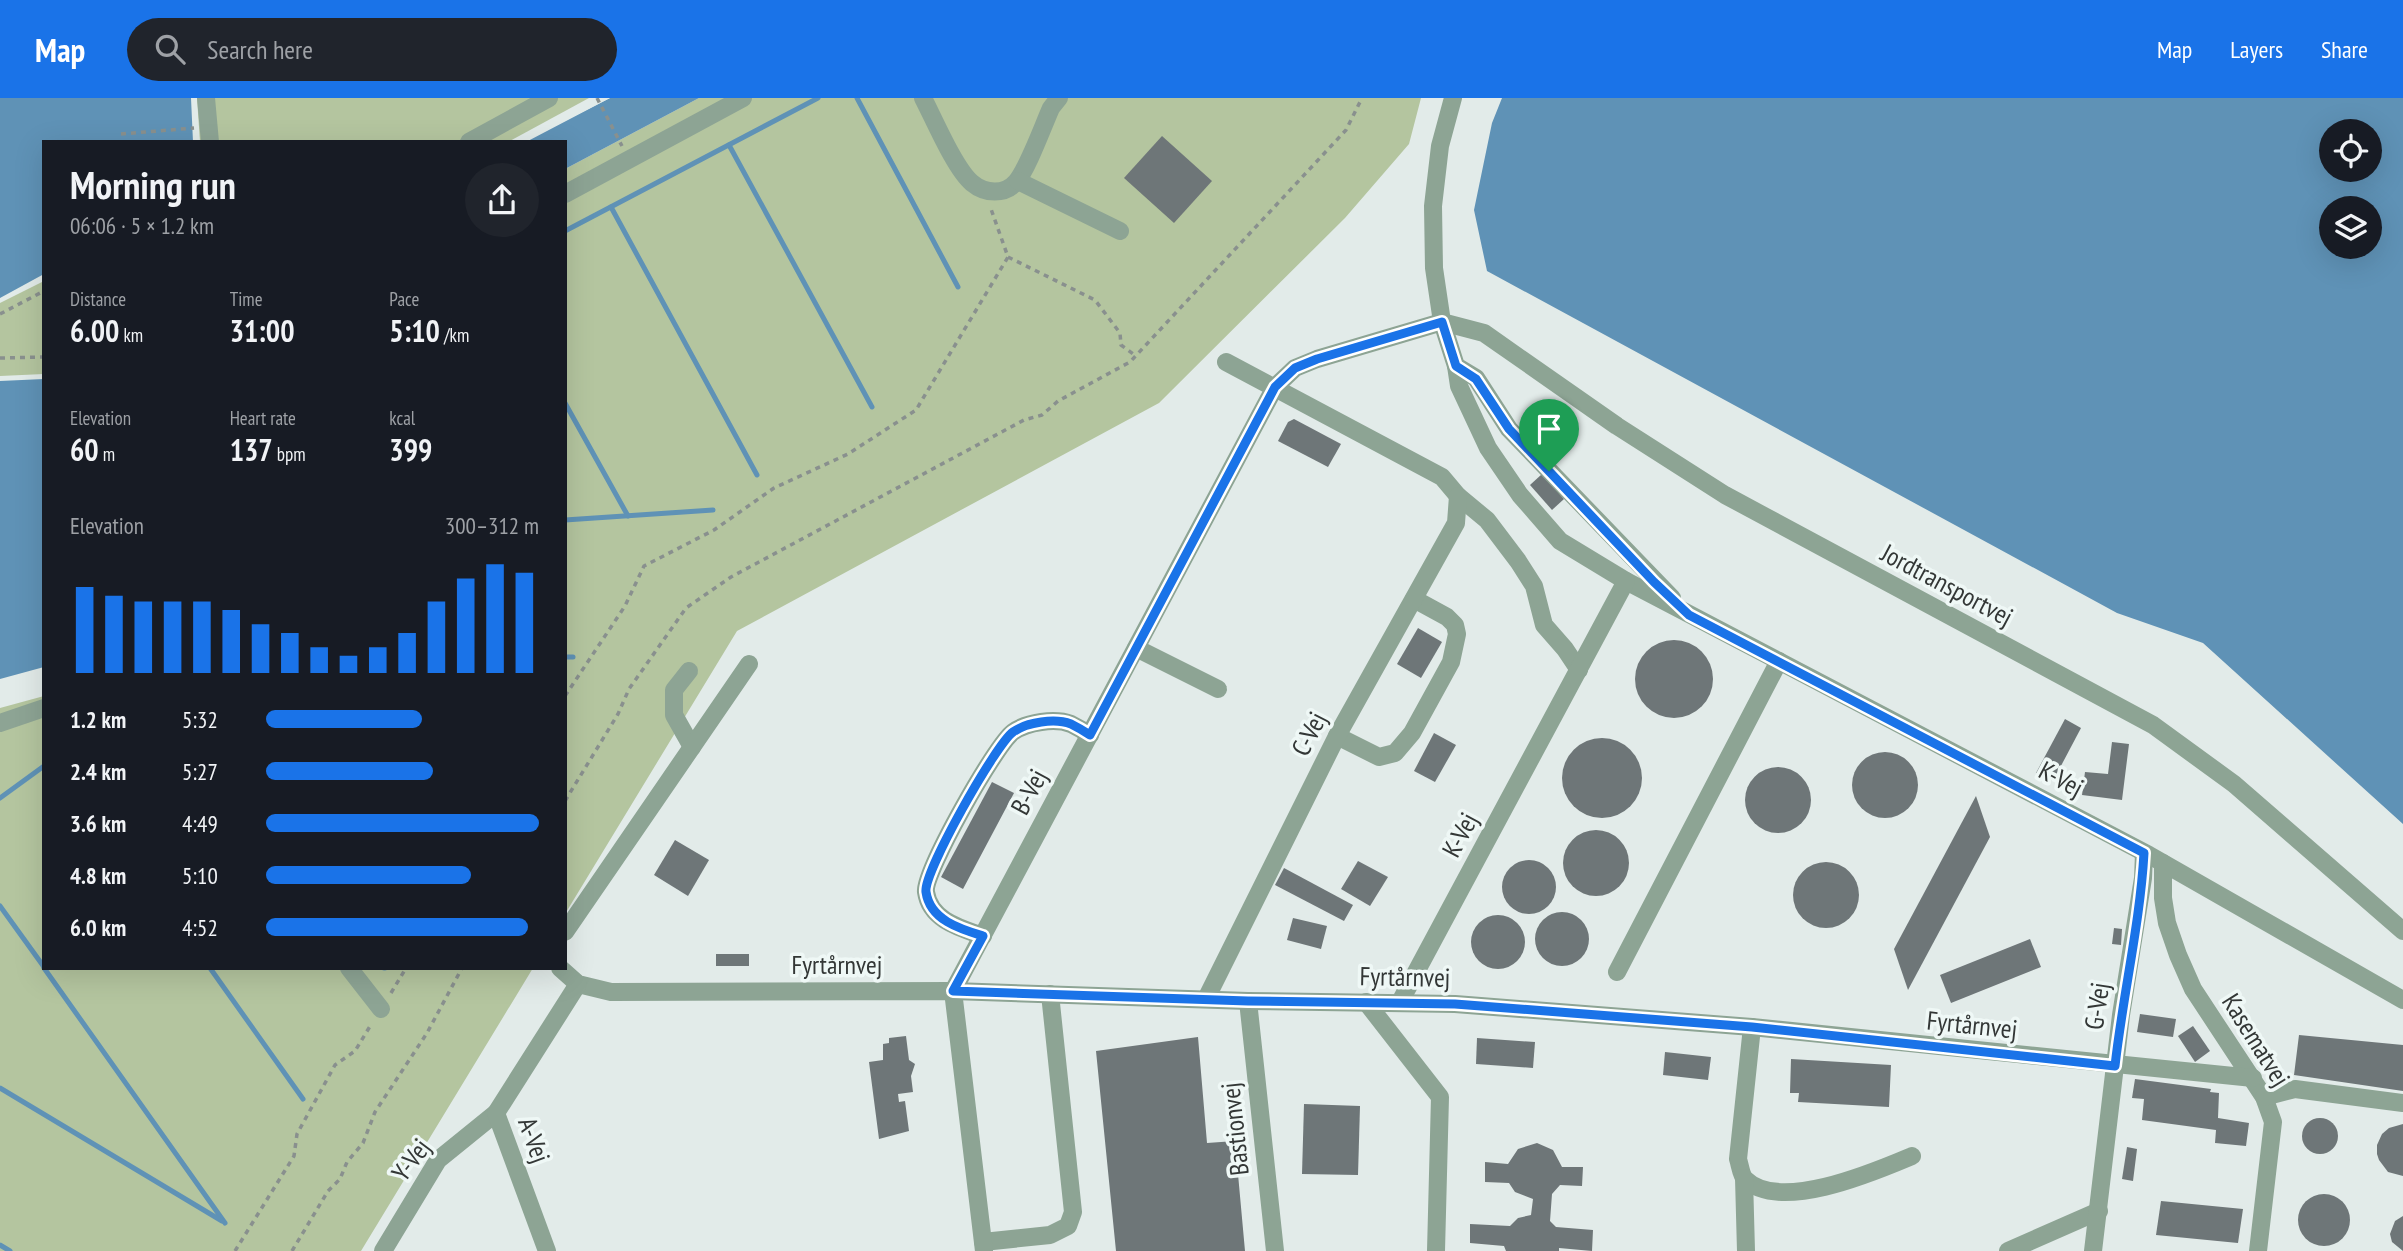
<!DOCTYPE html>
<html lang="en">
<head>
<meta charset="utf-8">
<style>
  body { margin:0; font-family:"PT Sans Narrow",sans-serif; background:#20242c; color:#f1f3f6; height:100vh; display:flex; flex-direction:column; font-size:26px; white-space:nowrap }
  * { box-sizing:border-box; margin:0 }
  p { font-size:23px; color:#9ea1a6 }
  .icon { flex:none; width:38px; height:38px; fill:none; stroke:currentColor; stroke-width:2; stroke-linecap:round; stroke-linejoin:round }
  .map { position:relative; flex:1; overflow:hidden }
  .details { position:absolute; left:42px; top:42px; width:525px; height:830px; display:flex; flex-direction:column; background:#171b24; border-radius:0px; box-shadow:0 7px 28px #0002 }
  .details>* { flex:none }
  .tools { position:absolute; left:2319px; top:21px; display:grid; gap:14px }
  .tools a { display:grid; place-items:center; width:63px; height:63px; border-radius:50%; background:#171b24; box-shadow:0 7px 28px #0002; font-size:35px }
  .pin { position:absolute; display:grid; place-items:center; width:60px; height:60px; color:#fff; margin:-72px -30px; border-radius:50% 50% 50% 0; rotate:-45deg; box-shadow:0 0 7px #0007 }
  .pin .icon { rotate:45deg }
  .round { display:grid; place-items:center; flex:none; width:74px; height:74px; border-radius:37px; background:#20242c }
  .head { display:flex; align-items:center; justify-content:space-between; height:119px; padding:0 28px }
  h1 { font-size:38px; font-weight:800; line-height:52px }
  .stats { display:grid; grid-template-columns:repeat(3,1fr); gap:10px; height:119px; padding:7px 28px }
  .stats div { display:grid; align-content:center }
  .stats b { font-size:30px; font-weight:800 }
  .stats small { font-size:19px; font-weight:400 }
  .stats p { font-size:19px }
  .chart { height:196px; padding:14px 28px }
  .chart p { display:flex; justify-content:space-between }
  .chart svg { width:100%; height:126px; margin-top:7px; stroke:#1a73e8; stroke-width:6 }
  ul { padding:0 28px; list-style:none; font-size:23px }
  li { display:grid; grid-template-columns:112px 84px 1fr; align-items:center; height:52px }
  li i { height:18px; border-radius:9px; background:#1a73e8 }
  header { display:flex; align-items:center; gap:42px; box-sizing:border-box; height:98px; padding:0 35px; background:#1a73e8; color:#fff }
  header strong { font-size:33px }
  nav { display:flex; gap:38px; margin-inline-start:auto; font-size:24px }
  .search { width:490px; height:63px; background:#20242c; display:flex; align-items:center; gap:18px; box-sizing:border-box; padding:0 24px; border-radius:38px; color:#9ea1a6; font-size:26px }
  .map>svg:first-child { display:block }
</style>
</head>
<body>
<header>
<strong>Map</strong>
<div class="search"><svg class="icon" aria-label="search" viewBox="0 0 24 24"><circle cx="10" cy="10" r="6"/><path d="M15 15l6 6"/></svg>Search here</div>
<nav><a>Map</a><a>Layers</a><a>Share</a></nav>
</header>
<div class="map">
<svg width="2403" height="1153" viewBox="0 0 2403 1153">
  <rect width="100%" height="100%" fill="#e2ebe9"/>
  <g fill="#b4c59f">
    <path d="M197,0H589L508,44H200Z"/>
    <path d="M699,0H1421L1409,46L1345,120L1159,305L737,533L565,816V71Z"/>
    <path d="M44,183V276L0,278V205Z"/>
    <path d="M44,598V870H533L361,1153H0V610Z"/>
  </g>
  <g fill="#5f92b6" fill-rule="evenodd">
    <path d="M0,0H191L193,44H44V176L0,200Z"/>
    <path d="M610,0H699L565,71V44H526Z"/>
    <path d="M1502,0H2403V726L2203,545L2117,515L1487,173L1474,112L1492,25ZM2370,33V72H2331V33ZM2370,110V149H2331V110Z"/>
    <path d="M44,281V569L0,581V283Z"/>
  </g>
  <path fill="#e2ebe9" d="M602,0H610L523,44L525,41Z"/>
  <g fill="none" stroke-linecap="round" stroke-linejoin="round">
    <g stroke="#5f92b6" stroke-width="5">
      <path d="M857,0L958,189"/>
      <path d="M729,47L872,309"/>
      <path d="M611,109L757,377"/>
      <path d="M565,133L818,0"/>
      <path d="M565,305L628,418"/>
      <path d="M565,422L713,412"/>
      <path d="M565,559H573"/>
      <path d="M0,700L44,668"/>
      <path d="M0,808L44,869"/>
      <path d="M44,870L225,1125"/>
      <path d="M210,870L303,1001"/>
      <path d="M384,870H385"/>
      <path d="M0,990L222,1123"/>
      <path d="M0,1147L10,1153"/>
    </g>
  </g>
  <g fill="#6e7678">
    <path d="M1162,38L1212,83L1174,125L1124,80Z"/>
    <path d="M1294,321L1341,346L1328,369L1278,343L1288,324Z"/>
    <path d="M1542,376L1564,401L1552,412L1530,387Z"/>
    <path d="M1418,530L1442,544L1421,580L1397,566Z"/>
    <circle cx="1674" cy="581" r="39"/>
    <path d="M2065,621L2081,630L2053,683L2036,675Z"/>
    <path d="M1434,635L1456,647L1435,684L1414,673Z"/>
    <circle cx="1602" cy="680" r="40"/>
    <path d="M2112,644L2129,646L2122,702L2082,697L2085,674L2108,676Z"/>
    <circle cx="1885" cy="687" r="33"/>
    <circle cx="1778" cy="702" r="33"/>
    <path d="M992,684L1014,695L963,791L941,779Z"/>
    <path d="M1976,698L1990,739L1908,892L1894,851Z"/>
    <circle cx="1596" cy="765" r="33"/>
    <path d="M675,742L709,762L688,798L654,777Z"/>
    <circle cx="1529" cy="789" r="27"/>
    <path d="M1358,763L1388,779L1370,808L1341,791Z"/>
    <circle cx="1826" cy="797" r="33"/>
    <path d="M1284,770L1353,807L1344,823L1275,787Z"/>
    <circle cx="1562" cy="841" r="27"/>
    <circle cx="1498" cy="844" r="27"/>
    <path d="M1293,820L1327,828L1321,851L1287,842Z"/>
    <path d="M2114,830L2122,831L2121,847L2112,846Z"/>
    <path d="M2030,841L2041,869L1951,905L1940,877Z"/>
    <rect x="716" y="856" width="33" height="12"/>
    <path d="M2140,916L2176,921L2173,939L2137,934Z"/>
    <path d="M2193,928L2210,953L2195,964L2178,938Z"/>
    <path d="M2299,937L2403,947V993L2294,977Z"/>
    <path d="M906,938L909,962L915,966L911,978L913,994L898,996L899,1004L905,1003L909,1033L879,1041L869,964L883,962V946L889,945V940Z"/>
    <path d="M1198,939L1207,1045L1235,1043L1245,1153H1116L1096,953Z"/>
    <path d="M1477,940L1535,944L1533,970L1476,966Z"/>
    <path d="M1665,954L1711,959L1708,982L1663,977Z"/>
    <path d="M1791,961L1891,967L1889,1009L1798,1004L1799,995H1790Z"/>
    <path d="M2135,981L2211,991L2210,994L2219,995L2218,1020L2249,1025L2246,1048L2215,1045L2216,1032L2142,1022L2144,1001L2132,1000Z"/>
    <path d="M1304,1006L1360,1008L1358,1077L1302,1076Z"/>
    <circle cx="2320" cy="1038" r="18"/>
    <path d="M2403,1026V1078L2388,1074L2379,1062L2377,1056V1047L2382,1036L2389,1030Z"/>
    <path d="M1537,1045L1553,1052L1562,1069H1583L1582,1088L1560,1087L1552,1096L1550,1123L1556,1129L1593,1132L1592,1153L1559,1150V1153H1506L1504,1148L1470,1145V1126L1510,1128L1518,1120L1531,1117L1533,1101L1515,1094L1509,1085L1485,1084V1064L1508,1066L1518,1051Z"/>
    <path d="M2127,1049L2137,1051L2133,1083L2122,1081Z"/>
    <circle cx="2324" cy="1122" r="26"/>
    <path d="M2161,1103L2243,1111L2238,1145L2156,1137Z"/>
    <path d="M2403,1118V1153L2392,1144L2390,1136L2395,1123Z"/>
  </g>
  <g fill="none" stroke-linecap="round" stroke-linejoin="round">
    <g stroke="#89908e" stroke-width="3.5" stroke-dasharray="5 5" stroke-linecap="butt">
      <path d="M597,0L622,48"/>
      <path d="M121,36L194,30"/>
      <path d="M1008,159L1095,202L1120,235L1121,247L1136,258"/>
      <path d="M0,216L44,193"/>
      <path d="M0,260L44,259"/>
      <path d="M565,598L625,508L644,468L714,432L774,390L848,356L916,312L1008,159L991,111"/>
      <path d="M565,703L618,616L629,591L686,510L731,479L1024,322L1042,317L1058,303L1130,264L1346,32L1362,0"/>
      <path d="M391,895L406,870"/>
      <path d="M235,1153L294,1058L297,1036L335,967L355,953L372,925"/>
      <path d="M292,1153L328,1093L340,1081L347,1064L363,1045L375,1014L427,935L462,870"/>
    </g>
    <g stroke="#8da494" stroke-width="18">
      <path d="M206,0L210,44"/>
      <path d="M923,0C934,21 955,71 972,85C985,96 1005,97 1016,84C1027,72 1043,28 1051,10L1059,0"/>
      <path d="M1453,0L1440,48L1433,108L1434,170L1442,224L1456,268L1476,280L1509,331L1672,500"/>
      <path d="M469,44L549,0"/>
      <path d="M1018,83L1120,133"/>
      <path d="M565,96L743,0"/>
      <path d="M1442,224L1484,235L1617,328L1725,397L2153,627L2234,686L2403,833"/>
      <path d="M1226,264L1442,379L1458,398L1487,422L1518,463L1534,488L1544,527L1565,551L1579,572"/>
      <path d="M1626,483L2149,757L2403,902"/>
      <path d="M1136,550L1218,591"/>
      <path d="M689,573L674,592V617L692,649"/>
      <path d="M0,625L44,610"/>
      <path d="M1337,638L1379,659L1395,655L1412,635L1451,564L1457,536L1455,527L1447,519L1414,501"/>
      <path d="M2163,765V800L2167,825L2178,857L2193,891L2264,999L2273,1024L2258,1153"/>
      <path d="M565,834L749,566"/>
      <path d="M983,838C960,830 930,822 926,794C923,775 996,646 1013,634C1027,624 1055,620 1071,626C1077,629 1084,633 1090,637"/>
      <path d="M349,870L381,911"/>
      <path d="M560,870L578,886L611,894L953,893L1248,903L1455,906L1752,929L2253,980"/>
      <path d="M1617,874L1779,563"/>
      <path d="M1206,901L1337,638L1456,425L1458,398"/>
      <path d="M1248,903L1275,1153"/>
      <path d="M1366,904L1440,999L1436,1153"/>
      <path d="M1400,904L1626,483L1560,443L1520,397L1488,350L1459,288L1456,268"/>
      <path d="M1752,929L1738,1061C1740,1067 1741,1077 1745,1081C1779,1115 1874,1074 1912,1058"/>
      <path d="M2264,999L2295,991L2403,1005"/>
      <path d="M1744,1080L1746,1153"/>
      <path d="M983,1144L1050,1137L1068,1128L1073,1114L1050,896"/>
      <path d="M383,1153L438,1062L496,1015"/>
      <path d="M547,1153L496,1015L578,886"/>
      <path d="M984,1153L953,893L1275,289L1295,270L1317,261L1442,224"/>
      <path d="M2008,1153L2099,1113"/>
      <path d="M2093,1153L2121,917L2143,780L2144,755"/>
    </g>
  </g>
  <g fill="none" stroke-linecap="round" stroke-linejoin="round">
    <g stroke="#fff" stroke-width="14">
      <path id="route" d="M1442,224L1456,268L1476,281L1509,331L1654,484L1689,517L2144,755C2140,826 2123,896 2115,968L1752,929L1455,906L1248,903L953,893L983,838C960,831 930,822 926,794C923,775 996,646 1013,634C1027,624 1055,620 1071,626C1077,629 1084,633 1090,637L1275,289L1295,270L1317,261Z"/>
    </g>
    <use href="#route" stroke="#1a73e8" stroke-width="9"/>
  </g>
  <g text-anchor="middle" stroke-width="7" stroke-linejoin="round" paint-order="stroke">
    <g font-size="26" fill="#333736" stroke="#eff8f6">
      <text transform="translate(1947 487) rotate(28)" y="9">Jordtransportvej</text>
      <text transform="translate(1309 636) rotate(-63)" y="9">C-Vej</text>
      <text transform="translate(2061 681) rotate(28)" y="9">K-Vej</text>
      <text transform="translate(1029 694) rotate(-62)" y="9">B-Vej</text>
      <text transform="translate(1460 737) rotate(-62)" y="9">K-Vej</text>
      <text x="837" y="876">Fyrtårnvej</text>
      <text transform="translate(1405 879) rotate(1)" y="9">Fyrtårnvej</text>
      <text transform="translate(2097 908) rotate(-82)" y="9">G-Vej</text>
      <text transform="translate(1972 927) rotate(6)" y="9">Fyrtårnvej</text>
      <text transform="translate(2256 942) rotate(58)" y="9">Kasematvej</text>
      <text transform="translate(1235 1031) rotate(-96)" y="9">Bastionvej</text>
      <text transform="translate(534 1042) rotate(70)" y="9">A-Vej</text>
      <text transform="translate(411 1062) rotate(-53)" y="9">Y-Vej</text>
    </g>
  </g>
</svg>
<div class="tools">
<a><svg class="icon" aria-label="locate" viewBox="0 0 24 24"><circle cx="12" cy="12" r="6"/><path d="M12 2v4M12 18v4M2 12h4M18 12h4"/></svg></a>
<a><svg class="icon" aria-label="layers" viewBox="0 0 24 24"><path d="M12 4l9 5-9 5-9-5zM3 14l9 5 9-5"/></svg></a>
</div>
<div class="pin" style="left:1549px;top:373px;background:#1e9e55"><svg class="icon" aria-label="arrive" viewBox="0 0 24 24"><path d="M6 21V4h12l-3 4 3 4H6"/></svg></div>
<section class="details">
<div class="head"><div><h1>Morning run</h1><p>06:06 · 5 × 1.2 km</p></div><a class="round"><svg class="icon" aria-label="share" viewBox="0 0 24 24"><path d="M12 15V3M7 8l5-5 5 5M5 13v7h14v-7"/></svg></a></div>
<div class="stats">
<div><p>Distance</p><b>6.00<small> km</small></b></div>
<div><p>Time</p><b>31:00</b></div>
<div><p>Pace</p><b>5:10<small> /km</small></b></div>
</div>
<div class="stats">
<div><p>Elevation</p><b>60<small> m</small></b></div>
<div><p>Heart rate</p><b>137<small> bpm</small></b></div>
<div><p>kcal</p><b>399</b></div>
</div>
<div class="chart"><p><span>Elevation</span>300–312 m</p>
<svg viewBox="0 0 160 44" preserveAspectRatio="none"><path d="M5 44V14M15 44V17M25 44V19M35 44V19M45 44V19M55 44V22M65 44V27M75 44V30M85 44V35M95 44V38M105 44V35M115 44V30M125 44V19M135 44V11M145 44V6M155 44V9"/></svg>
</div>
<ul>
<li><b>1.2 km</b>5:32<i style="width:57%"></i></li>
<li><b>2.4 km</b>5:27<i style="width:61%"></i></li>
<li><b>3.6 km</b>4:49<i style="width:100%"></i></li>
<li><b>4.8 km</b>5:10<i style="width:75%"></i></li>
<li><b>6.0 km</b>4:52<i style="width:96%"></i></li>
</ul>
</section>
</div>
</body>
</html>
